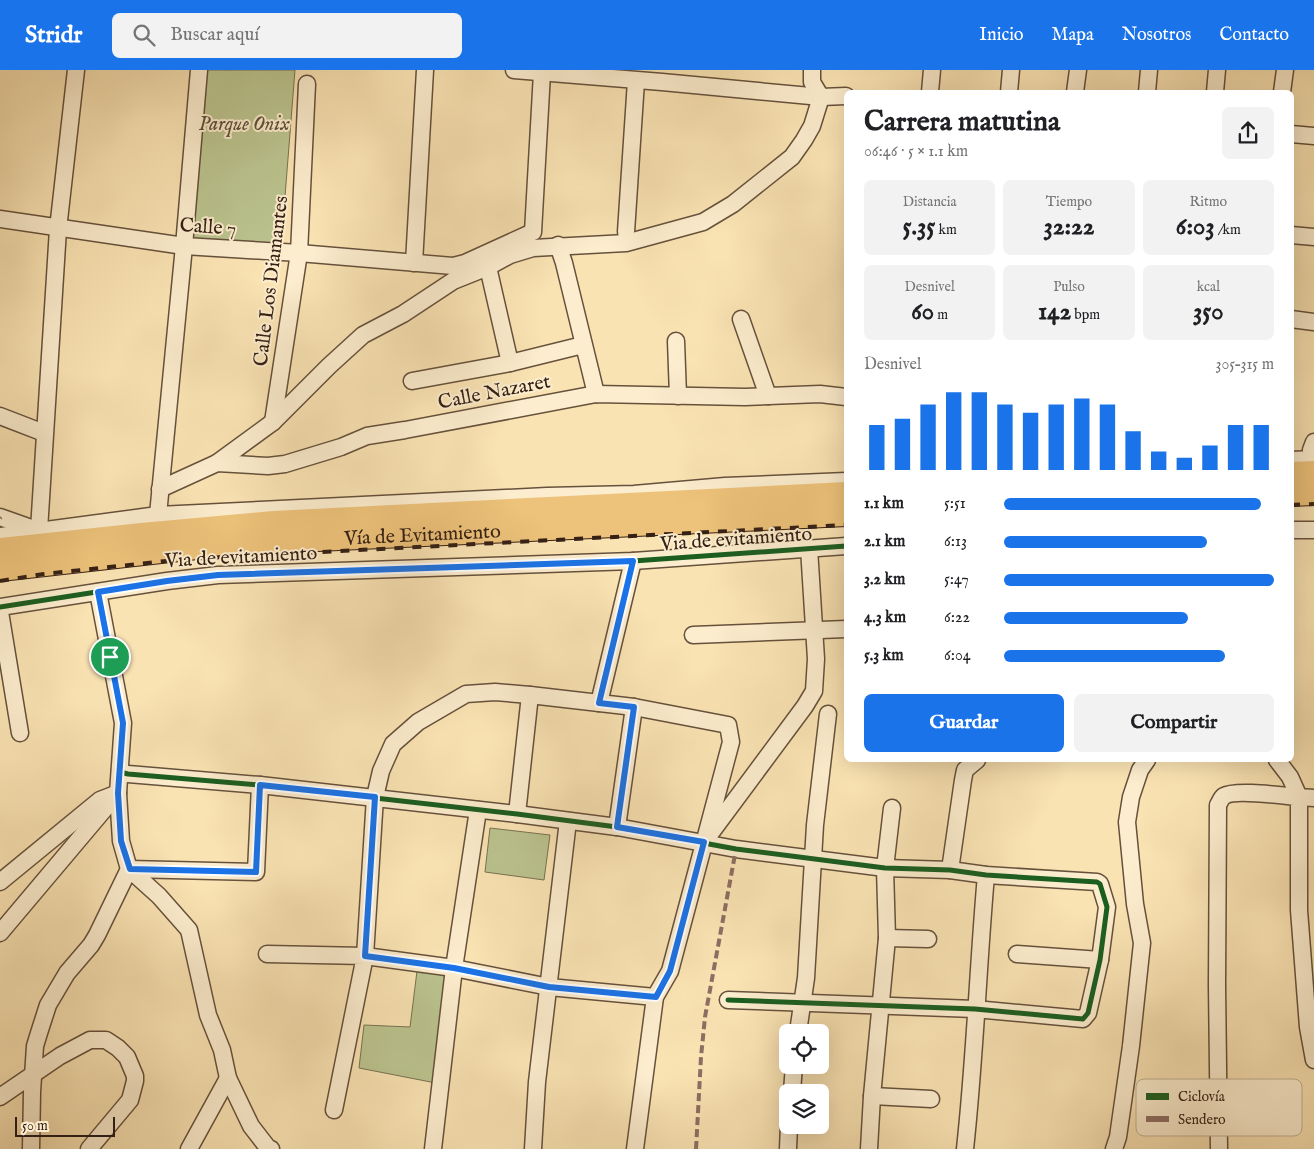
<!DOCTYPE html>
<html lang="es">
<head>
<meta charset="utf-8">
<style>
  body { margin:0; font-family:"IM FELL English",serif; background:#f2f2f2; color:#202124; height:100vh; display:flex; flex-direction:column; font-size:19px; white-space:nowrap }
  * { box-sizing:border-box; margin:0 }
  p { font-size:16px; color:#757577 }
  .icon { flex:none; width:28px; height:28px; fill:none; stroke:currentColor; stroke-width:2; stroke-linecap:round; stroke-linejoin:round }
  .map { position:relative; flex:1; overflow:hidden }
  .side { position:absolute; left:844px; top:20px; width:450px; height:672px; display:flex; flex-direction:column; background:#fff; border-radius:8px; box-shadow:0 5px 20px #0002 }
  .side>* { flex:none }
  .tools { position:absolute; left:779px; top:954px; display:grid; gap:10px }
  .tools a { display:grid; place-items:center; width:50px; height:50px; border-radius:8px; background:#fff; box-shadow:0 5px 20px #0002; font-size:25px }
  .scale { position:absolute; left:15px; bottom:12px; width:100px; box-sizing:border-box; padding-left:5px; border:2px solid #352015; border-top:0; font-size:14px; line-height:18px; white-space:nowrap; color:#352015; -webkit-text-stroke:4px #fcedce; paint-order:stroke }
  .pin { position:absolute; display:grid; place-items:center; width:42px; height:42px; color:#fff; margin:-21px; border:2px solid #fff; border-radius:50%; box-shadow:0 1px 5px #0007 }
  .round { display:grid; place-items:center; flex:none; width:52px; height:52px; border-radius:8px; background:#f2f2f2 }
  .summary { display:flex; align-items:center; justify-content:space-between; height:85px; padding:0 20px }
  h1 { font-size:28px; font-weight:800; line-height:38px }
  .metrics { display:grid; grid-template-columns:repeat(3,1fr); gap:8px; height:85px; padding:5px 20px }
  .metrics div { display:grid; align-content:center; border-radius:8px; background:#f2f2f2; text-align:center }
  .metrics b { font-size:25px; font-weight:800 }
  .metrics small { font-size:14px; font-weight:400 }
  .metrics p { font-size:14px }
  .chart { height:140px; padding:10px 20px }
  .chart p { display:flex; justify-content:space-between }
  .chart svg { width:100%; height:90px; margin-top:5px; stroke:#1a73e8; stroke-width:6 }
  .button { display:flex; gap:10px; margin-top:auto; padding:10px 20px }
  .button a { flex:1; height:58px; border-radius:8px; background:#1a73e8; color:#fff; font-size:20px; font-weight:800; line-height:58px; text-align:center }
  .button a+a { background:#f2f2f2; color:#202124 }
  ul { padding:0 20px; list-style:none; font-size:16px }
  li { display:grid; grid-template-columns:80px 60px 1fr; align-items:center; height:38px }
  li i { height:12px; border-radius:6px; background:#1a73e8 }
  header { display:flex; align-items:center; gap:30px; box-sizing:border-box; height:70px; padding:0 25px; background:#1a73e8; color:#fff }
  header strong { font-size:24px }
  nav { display:flex; gap:28px; margin-inline-start:auto; font-size:18px }
  .search { width:350px; height:45px; background:#f2f2f2; display:flex; align-items:center; gap:12px; box-sizing:border-box; padding:0 18px; border-radius:8px; color:#757577; font-size:19px }
  .map>svg:first-child { display:block }
</style>
</head>
<body>
<header>
<strong>Stridr</strong>
<div class="search"><svg class="icon" aria-label="search" viewBox="0 0 24 24"><circle cx="10" cy="10" r="6"/><path d="M15 15l6 6"/></svg>Buscar aquí</div>
<nav><a>Inicio</a><a>Mapa</a><a>Nosotros</a><a>Contacto</a></nav>
</header>
<div class="map">
<svg width="1314" height="1079" viewBox="0 0 1314 1079">
  <rect width="100%" height="100%" fill="#fae3b3"/>
  <filter id="stains"><feTurbulence type="fractalNoise" baseFrequency=".004" numOctaves="4"/><feColorMatrix values="0 0 0 0 .2 0 0 0 0 .09 0 0 0 0 .02 0 0 0 .5 -.17"/></filter>
  <radialGradient id="worn" r=".72"><stop offset=".6" stop-color="#630" stop-opacity="0"/><stop offset="1" stop-color="#630" stop-opacity=".3"/></radialGradient>
  <g fill="#bbc48f" stroke="#787252">
    <path d="M202,0H295L281,177L190,172Z"/>
    <path d="M490,758L550,765L544,810L485,802Z"/>
    <path d="M454,898L441,1014L359,998L364,955L410,957L417,901Z"/>
  </g>
  <g fill="none" stroke-linecap="round" stroke-linejoin="round">
    <g stroke="#66513c" stroke-width="19">
      <g id="minor">
        <path d="M514,0L662,12L821,27L846,26"/>
        <path d="M930,22L932,0"/>
        <path d="M1009,22L1011,0"/>
        <path d="M1075,22L1078,0"/>
        <path d="M1147,22L1149,0"/>
        <path d="M1215,22L1217,0"/>
        <path d="M1282,22L1285,0"/>
        <path d="M1291,64L1314,66"/>
        <path d="M0,149L184,176L299,183L453,196L465,193L533,162L542,3"/>
        <path d="M626,162L636,11"/>
        <path d="M1291,165L1314,167"/>
        <path d="M558,175L564,193L596,324"/>
        <path d="M414,193L425,0"/>
        <path d="M488,197L510,293"/>
        <path d="M741,249L768,326"/>
        <path d="M1291,249L1314,252"/>
        <path d="M676,271L678,326"/>
        <path d="M412,311L510,293L583,275"/>
        <path d="M0,346L44,363"/>
        <path d="M273,352L299,183L307,14"/>
        <path d="M1314,372L1311,380L1314,384"/>
        <path d="M1291,390L1314,389"/>
        <path d="M217,393L273,352L329,296L363,265L403,244L453,211L488,197L510,185L533,178L626,173L703,152L733,134L792,87L804,70L812,56L821,27L812,12V0"/>
        <path d="M160,419L217,393L268,396L285,394L341,377L367,366L405,360L596,324L745,327L820,324L846,327"/>
        <path d="M158,445L184,176L199,0"/>
        <path d="M0,447L34,459"/>
        <path d="M39,460L58,159L76,0"/>
        <path d="M1291,460H1314"/>
        <path d="M0,466L158,445L547,426L634,424L725,416L846,411"/>
        <path d="M0,537L167,511L218,505L633,491L846,476"/>
        <path d="M0,542L20,663"/>
        <path d="M693,565L846,559"/>
        <path d="M530,625L495,622L466,624L418,652L393,674L381,701L375,727L365,886L454,898L549,917L655,927"/>
        <path d="M599,633L633,491"/>
        <path d="M1277,690L1290,707L1299,727L1314,728"/>
        <path d="M120,702L128,704L260,715L517,744L617,757L736,779L885,798L950,800L986,805L1097,812L1100,814L1107,837L1100,890L1088,943L1083,949L975,939L728,930"/>
        <path d="M517,744L530,625L634,637L728,655L731,672L670,901L655,927L635,1079"/>
        <path d="M617,757L634,637"/>
        <path d="M710,764L805,636L814,621L816,589L809,478"/>
        <path d="M950,800L963,710L965,700L977,690"/>
        <path d="M0,812L100,730L118,723L121,771L129,799L159,826L189,860L208,945L222,980L228,1008L251,1056L268,1078L271,1079"/>
        <path d="M0,863L118,723L123,653L98,522"/>
        <path d="M887,868L928,869"/>
        <path d="M267,884L365,886L334,1040"/>
        <path d="M1017,884L1100,890"/>
        <path d="M798,962L806,908L815,755L828,644"/>
        <path d="M792,1022L794,995"/>
        <path d="M872,1026L931,1029"/>
        <path d="M0,1027L60,986L90,970H106L118,978L127,987L135,1006V1011L130,1030L89,1079"/>
        <path d="M31,1079L32,1022L35,976L39,963L48,935L67,903L91,875L97,865L129,799L256,802L260,715"/>
        <path d="M189,1079L228,1008"/>
        <path d="M433,1079L454,898L478,740"/>
        <path d="M533,1079L537,1012L568,751"/>
        <path d="M788,1079L789,1055"/>
        <path d="M869,1079L872,1026L887,868L885,798L892,738"/>
        <path d="M965,1079C975,988 978,896 986,805"/>
        <path d="M1114,1079L1118,1067L1131,976L1142,873L1135,834L1127,752L1131,727L1140,700L1147,690"/>
        <path d="M1219,1079L1217,915L1218,735C1220,732 1221,728 1224,726C1235,719 1285,726 1299,727V840L1308,957L1314,990"/>
      </g>
    </g>
    <g stroke="#352015" stroke-width="26">
      <g id="highway">
        <path d="M1291,404L1314,403"/>
        <path d="M1291,424L1314,423"/>
        <path d="M0,480L142,465L274,453L846,424"/>
        <path id="s1" d="M0,499L232,473L846,444"/>
      </g>
    </g>
    <use href="#minor" stroke="#fcedce" stroke-width="16"/>
    <use href="#highway" stroke="#edc27a" stroke-width="24"/>
    <g stroke="#352015" stroke-width="4" stroke-dasharray="9 9" stroke-linecap="butt">
      <path d="M1291,435L1314,434"/>
      <path d="M0,511L44,504L185,489L846,455"/>
    </g>
    <g stroke="#8d6e63" stroke-width="4" stroke-dasharray="8 4" stroke-linecap="butt">
      <path d="M0,448L1,447"/>
      <path d="M696,1079L701,987L705,947L736,779"/>
    </g>
    <g stroke="#fcedce" stroke-width="8">
      <g id="cycleway">
        <path d="M0,537L167,511L218,505L633,491L846,476"/>
        <path d="M120,702L128,704L260,715L517,744L617,757L736,779L885,798L950,800L986,805L1097,812L1100,814L1107,837L1100,890L1088,943L1083,949L975,939L728,930"/>
      </g>
    </g>
    <use href="#cycleway" stroke="#1b5e20" stroke-width="5"/>
  </g>
  <g fill="none" stroke-linecap="round" stroke-linejoin="round">
    <g stroke="#fff" stroke-width="10">
      <path id="route" d="M633,491L599,633L634,637L617,757L704,772L670,901L656,927L549,917L454,898L365,886L375,727L260,715L256,802L130,799L121,771L118,723L123,653L98,522L167,511L218,505Z"/>
    </g>
    <use href="#route" stroke="#1a73e8" stroke-width="6"/>
  </g>
  <g text-anchor="middle" stroke-width="4" stroke-linejoin="round" paint-order="stroke">
    <g font-size="20" font-style="italic" fill="#5d513a" stroke="#fcedce">
      <text x="244" y="60">Parque Onix</text>
    </g>
    <g font-size="20" fill="#352015" stroke="#fcedce">
      <text transform="translate(208 156) rotate(4)" y="7">Calle 7</text>
      <text transform="translate(270 211) rotate(-83)" y="7">Calle Los Diamantes</text>
      <text transform="translate(494 321) rotate(-11)" y="7">Calle Nazaret</text>
      <text dy="7" stroke="none"><textPath href="#s1" startOffset="424">Vía de Evitamiento</textPath></text>
      <text transform="translate(736 468) rotate(-4)" y="7">Via de evitamiento</text>
      <text transform="translate(241 486) rotate(-3)" y="7">Via de evitamiento</text>
    </g>
  </g>
  <rect x="1136" y="1009" width="166" height="57" rx="8" fill="#fcedce" stroke="#c0b096" stroke-width="1"/>
  <rect x="1146" y="1023" width="23" height="7" fill="#1b5e20"/>
  <rect x="1146" y="1046" width="23" height="6" fill="#8d6e63"/>
  <g font-size="14" fill="#352015">
    <text x="1178" y="1031">Ciclovía</text>
    <text x="1178" y="1054">Sendero</text>
  </g>
  <rect width="100%" height="100%" filter="url(#stains)"/>
  <rect width="100%" height="100%" fill="url(#worn)"/>
</svg>
<div class="tools">
<a><svg class="icon" aria-label="locate" viewBox="0 0 24 24"><circle cx="12" cy="12" r="6"/><path d="M12 2v4M12 18v4M2 12h4M18 12h4"/></svg></a>
<a><svg class="icon" aria-label="layers" viewBox="0 0 24 24"><path d="M12 4l9 5-9 5-9-5zM3 14l9 5 9-5"/></svg></a>
</div>
<div class="scale">50 m</div>
<div class="pin" style="left:110px;top:587px;background:#1e9e55"><svg class="icon" aria-label="arrive" viewBox="0 0 24 24"><path d="M6 21V4h12l-3 4 3 4H6"/></svg></div>
<section class="side">
<div class="summary"><div><h1>Carrera matutina</h1><p>06:46 · 5 × 1.1 km</p></div><a class="round"><svg class="icon" aria-label="share" viewBox="0 0 24 24"><path d="M12 15V3M7 8l5-5 5 5M5 13v7h14v-7"/></svg></a></div>
<div class="metrics">
<div><p>Distancia</p><b>5.35<small> km</small></b></div>
<div><p>Tiempo</p><b>32:22</b></div>
<div><p>Ritmo</p><b>6:03<small> /km</small></b></div>
</div>
<div class="metrics">
<div><p>Desnivel</p><b>60<small> m</small></b></div>
<div><p>Pulso</p><b>142<small> bpm</small></b></div>
<div><p>kcal</p><b>350</b></div>
</div>
<div class="chart"><p><span>Desnivel</span>305–315 m</p>
<svg viewBox="0 0 160 44" preserveAspectRatio="none"><path d="M5 44V22M15 44V19M25 44V12M35 44V6M45 44V6M55 44V12M65 44V16M75 44V12M85 44V9M95 44V12M105 44V25M115 44V35M125 44V38M135 44V32M145 44V22M155 44V22"/></svg>
</div>
<ul>
<li><b>1.1 km</b>5:51<i style="width:95%"></i></li>
<li><b>2.1 km</b>6:13<i style="width:75%"></i></li>
<li><b>3.2 km</b>5:47<i style="width:100%"></i></li>
<li><b>4.3 km</b>6:22<i style="width:68%"></i></li>
<li><b>5.3 km</b>6:04<i style="width:82%"></i></li>
</ul>
<div class="button"><a>Guardar</a><a>Compartir</a></div>
</section>
</div>
</body>
</html>
